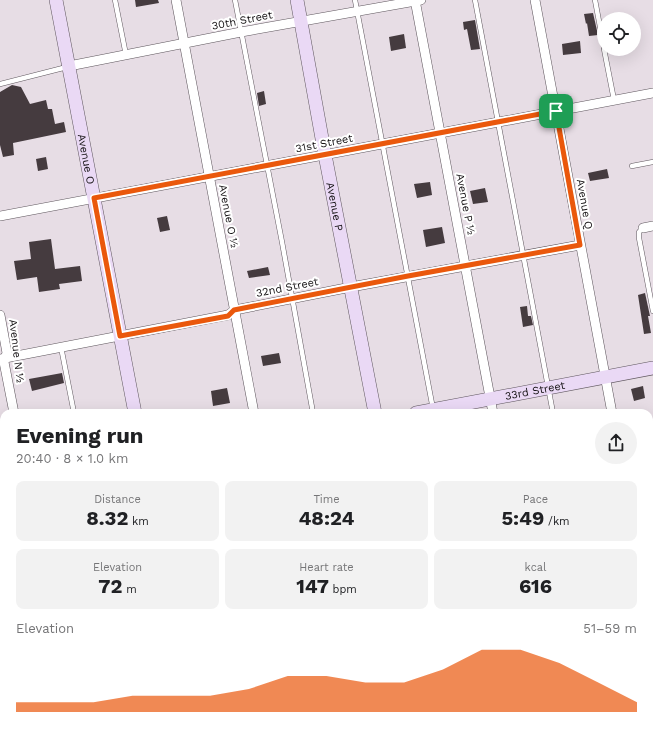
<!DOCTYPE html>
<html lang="en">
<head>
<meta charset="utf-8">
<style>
  body { margin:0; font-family:"Work Sans",sans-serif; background:#f2f2f2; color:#202124; height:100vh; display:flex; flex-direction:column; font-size:15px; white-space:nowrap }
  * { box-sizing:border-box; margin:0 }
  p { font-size:13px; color:#757577 }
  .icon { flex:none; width:22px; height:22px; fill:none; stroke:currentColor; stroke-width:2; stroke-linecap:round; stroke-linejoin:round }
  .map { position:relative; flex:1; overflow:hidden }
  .side { position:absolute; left:0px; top:409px; width:653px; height:324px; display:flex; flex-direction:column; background:#fff; border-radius:12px 12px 0 0; box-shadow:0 4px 16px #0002 }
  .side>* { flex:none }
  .controls { position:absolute; left:597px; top:12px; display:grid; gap:8px }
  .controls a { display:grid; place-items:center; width:44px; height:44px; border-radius:50%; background:#fff; box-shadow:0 4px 16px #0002; font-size:20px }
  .pin { position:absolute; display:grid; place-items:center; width:34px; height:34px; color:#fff; margin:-17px; border-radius:8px; box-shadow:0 2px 6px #0006 }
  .round { display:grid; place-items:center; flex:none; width:42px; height:42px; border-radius:21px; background:#f2f2f2 }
  .summary { display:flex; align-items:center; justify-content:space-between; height:68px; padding:0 16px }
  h1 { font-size:22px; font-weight:700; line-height:30px }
  .figures { display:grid; grid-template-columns:repeat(3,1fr); gap:6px; height:68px; padding:4px 16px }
  .figures div { display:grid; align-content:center; border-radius:8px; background:#f2f2f2; text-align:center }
  .figures b { font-size:20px; font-weight:700 }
  .figures small { font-size:11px; font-weight:400 }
  .figures p { font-size:11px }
  .chart { height:112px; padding:8px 16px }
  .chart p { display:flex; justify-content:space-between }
  .chart svg { width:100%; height:72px; margin-top:4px; fill:#ea580c; opacity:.7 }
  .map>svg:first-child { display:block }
</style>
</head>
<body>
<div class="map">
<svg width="653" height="733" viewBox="0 0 653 733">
  <rect width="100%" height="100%" fill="#e7dde5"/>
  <g fill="#453b3f">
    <path d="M135,0H158L159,3L136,7Z"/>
    <path d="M593,13L598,35L589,36L587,23L586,24L584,14Z"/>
    <path d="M475,20L480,49L471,50L467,29L464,30L463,22Z"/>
    <path d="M404,34L406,48L391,51L389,37Z"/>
    <path d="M580,41L581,53L563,55L562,44Z"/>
    <path d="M12,85L21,87L30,104L46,100L48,109H52L55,124L64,122L66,132L13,143L14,155L3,157L0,145V92Z"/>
    <path d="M264,91L266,104L259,106L257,93Z"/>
    <path d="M46,157L48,169L38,171L36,159Z"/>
    <path d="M607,169L609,178L590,181L588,173Z"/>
    <path d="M430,182L432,195L417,198L414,184Z"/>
    <path d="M485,188L488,202L473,204L470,191Z"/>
    <path d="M167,216L170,230L160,232L157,218Z"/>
    <path d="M442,227L445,243L426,247L423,230Z"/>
    <path d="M51,239L55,269L80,266L82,281L59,284L60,289L39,292L37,277L17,280L14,261L31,259L29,242Z"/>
    <path d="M268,267L270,275L249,278L247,271Z"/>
    <path d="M645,293L650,316H648L651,333L644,334L638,295Z"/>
    <path d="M527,306L528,316H531L533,325L523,327L520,307Z"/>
    <path d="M279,353L281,363L263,366L261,356Z"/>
    <path d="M62,373L64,383L32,391L29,379Z"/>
    <path d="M643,386L645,398L634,401L631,389Z"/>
    <path d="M227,388L230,403L213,406L211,391Z"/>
  </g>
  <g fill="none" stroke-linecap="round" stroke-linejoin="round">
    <g stroke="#5e565d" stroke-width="5.5">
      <g id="lane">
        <path d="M115,0L126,55"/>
        <path d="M235,0L282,242L313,413"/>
        <path d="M355,0L433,409"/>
        <path d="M475,0L553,413"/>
        <path d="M595,0L604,48"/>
        <path d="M604,49L614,100"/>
        <path d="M0,84L67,67"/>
        <path d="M632,166L653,162"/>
        <path d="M643,228L639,232V238L653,311"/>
        <path d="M61,347L74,413"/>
        <path d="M0,652L4,674"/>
        <path d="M14,729L15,733"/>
        <path d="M612,729L613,733"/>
      </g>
    </g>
    <g stroke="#5e565d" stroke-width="10">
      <g id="street">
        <path d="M176,0L254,413"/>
        <path d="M415,0L493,413"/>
        <path d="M535,0L612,413"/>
        <path d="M69,66L241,32L421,0"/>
        <path d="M0,216L653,93"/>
        <path d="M643,228L653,226"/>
        <path d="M0,315L7,353L4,362L14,413"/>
        <path d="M0,359L228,315L235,310L351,287L580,245"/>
        <path d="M649,612L653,634"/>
        <path d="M0,624L4,623"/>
        <path d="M73,729L74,733"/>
        <path d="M552,729L553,733"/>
      </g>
    </g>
    <g stroke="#5e565d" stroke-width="14">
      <g id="secondary">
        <path id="s1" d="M56,0L135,413"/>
        <path id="s2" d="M297,0L325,155L375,413"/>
        <path id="s3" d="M416,413L653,368"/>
        <path d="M0,491L4,490"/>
        <path d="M649,646L653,645"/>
        <path d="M432,729L433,733"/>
        <path d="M184,733L205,729"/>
      </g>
    </g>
    <use href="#lane" stroke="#fff" stroke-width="4.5"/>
    <use href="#street" stroke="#fff" stroke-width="9"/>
    <use href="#secondary" stroke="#ead9f5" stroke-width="13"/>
  </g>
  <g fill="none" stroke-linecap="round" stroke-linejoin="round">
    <g stroke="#fff" stroke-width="8">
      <path id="route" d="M556,111L580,245L408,276L244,308L234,310L228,316L120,336L94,198Z"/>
    </g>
    <use href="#route" stroke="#ea580c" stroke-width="5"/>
  </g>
  <g text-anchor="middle" stroke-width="4" stroke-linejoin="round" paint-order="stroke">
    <g font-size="11" fill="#151214" stroke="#fff">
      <text transform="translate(242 20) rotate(-11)" y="4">30th Street</text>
      <text transform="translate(324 143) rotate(-11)" y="4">31st Street</text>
      <text dy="4" stroke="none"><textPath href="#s1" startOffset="162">Avenue O</textPath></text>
      <text transform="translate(466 204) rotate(79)" y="4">Avenue P ½</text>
      <text transform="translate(585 204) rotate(80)" y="4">Avenue Q</text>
      <text dy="4" stroke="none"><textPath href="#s2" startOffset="210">Avenue P</textPath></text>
      <text transform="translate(229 216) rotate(79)" y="4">Avenue O ½</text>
      <text transform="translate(287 287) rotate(-11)" y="4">32nd Street</text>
      <text transform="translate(17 351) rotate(83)" y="4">Avenue N ½</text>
      <text dy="4" stroke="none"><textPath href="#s3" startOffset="121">33rd Street</textPath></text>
    </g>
  </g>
</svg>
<div class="controls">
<a><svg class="icon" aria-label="locate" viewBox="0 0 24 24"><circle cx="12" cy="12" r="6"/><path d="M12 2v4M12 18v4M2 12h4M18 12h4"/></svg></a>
</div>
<div class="pin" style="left:556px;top:111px;background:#1e9e55"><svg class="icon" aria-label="arrive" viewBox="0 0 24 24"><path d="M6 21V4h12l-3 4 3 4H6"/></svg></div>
<section class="side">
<div class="summary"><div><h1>Evening run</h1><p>20:40 · 8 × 1.0 km</p></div><a class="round"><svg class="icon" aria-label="share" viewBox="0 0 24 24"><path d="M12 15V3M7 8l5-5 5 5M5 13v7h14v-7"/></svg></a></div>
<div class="figures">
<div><p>Distance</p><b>8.32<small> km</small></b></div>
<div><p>Time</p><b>48:24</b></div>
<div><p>Pace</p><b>5:49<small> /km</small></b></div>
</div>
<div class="figures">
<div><p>Elevation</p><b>72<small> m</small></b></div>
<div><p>Heart rate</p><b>147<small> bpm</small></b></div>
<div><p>kcal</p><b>616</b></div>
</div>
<div class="chart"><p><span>Elevation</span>51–59 m</p>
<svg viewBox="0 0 160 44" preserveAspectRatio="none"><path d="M0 44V38L10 38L20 38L30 34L40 34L50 34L60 30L70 22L80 22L90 26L100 26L110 18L120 6L130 6L140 14L150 26L160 38V44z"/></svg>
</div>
</section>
</div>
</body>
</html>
